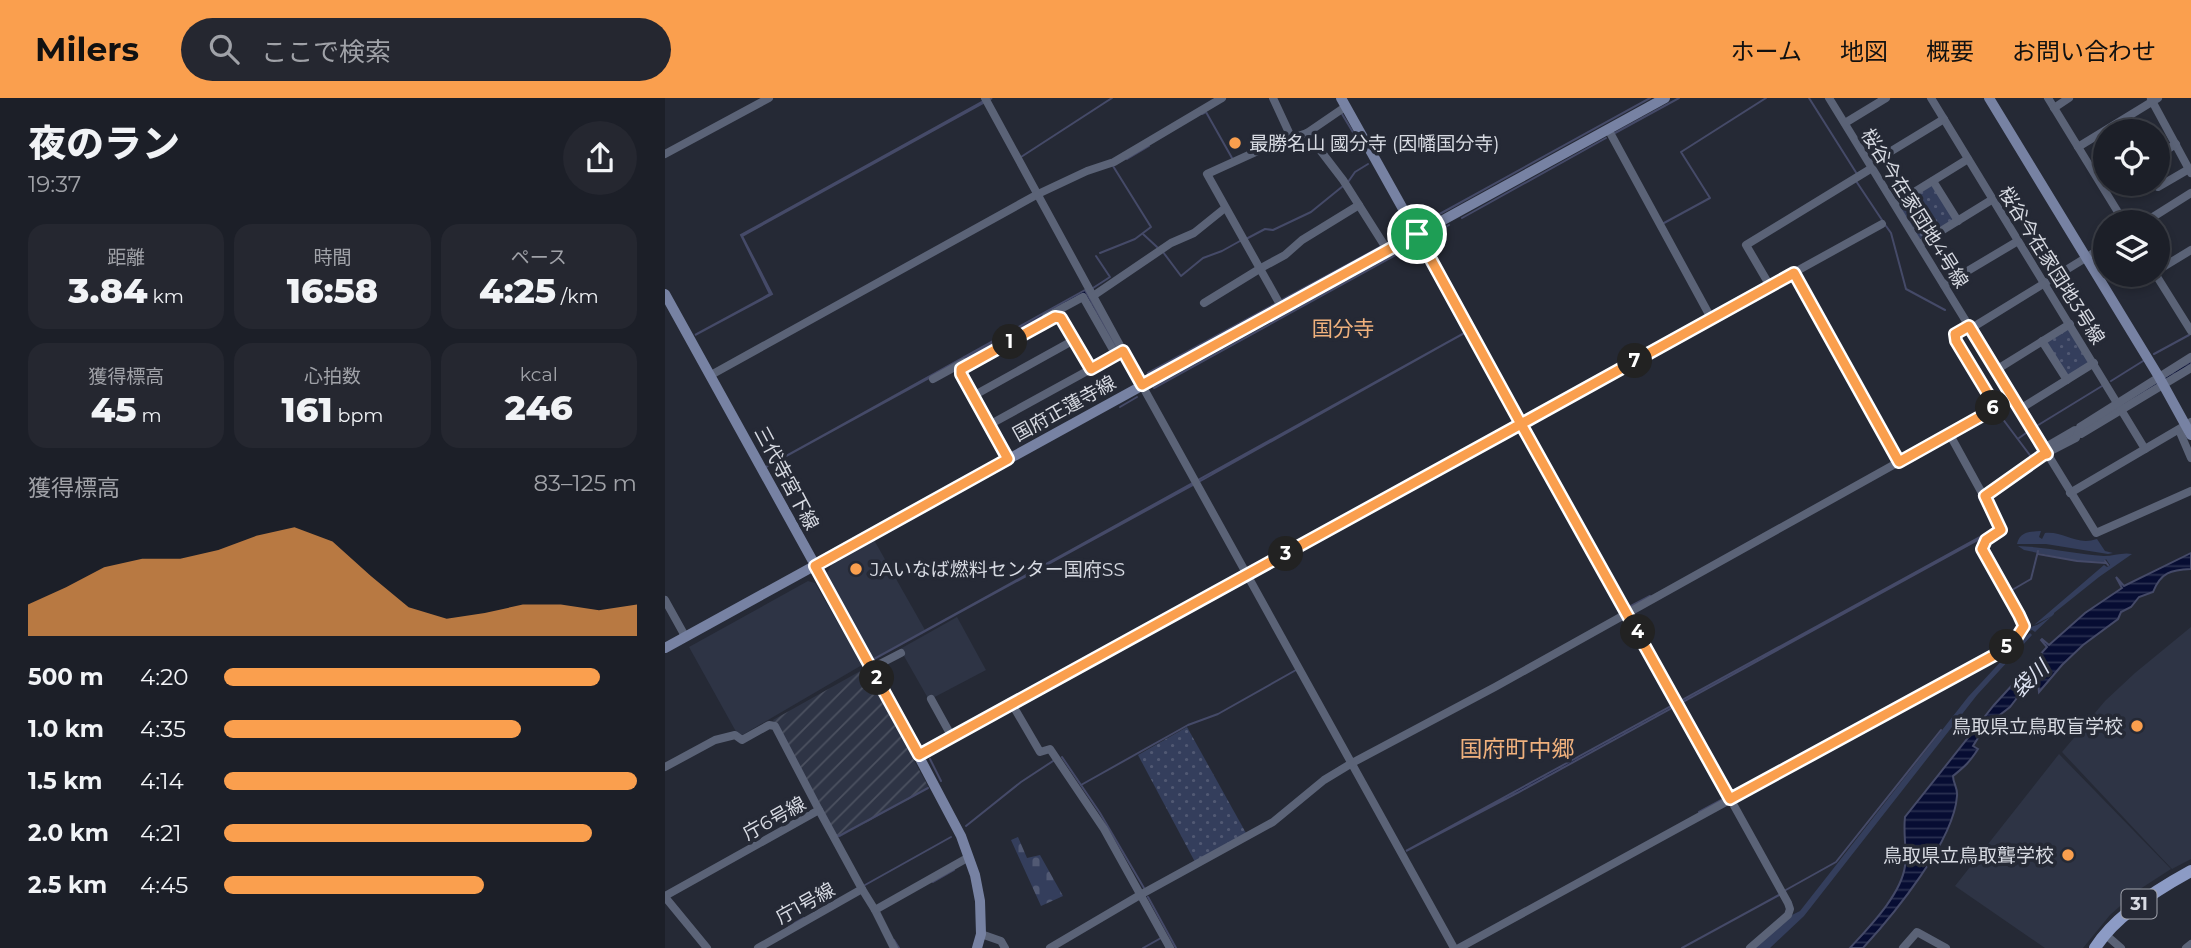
<!DOCTYPE html>
<html lang="ja">
<head>
<meta charset="utf-8">
<style>
  body { margin:0; font-family:Montserrat,"Noto Sans JP",sans-serif; background:#252730; color:#f1f3f6; height:100vh; display:flex; flex-direction:column; font-size:26px; white-space:nowrap }
  * { box-sizing:border-box; margin:0 }
  p { font-size:23px; color:#a0a2a8 }
  .icon { flex:none; width:38px; height:38px; fill:none; stroke:currentColor; stroke-width:2; stroke-linecap:round; stroke-linejoin:round }
  .map { position:relative; flex:1; overflow:hidden }
  .side { display:flex; flex-direction:column; background:#1c1f28; width:665px }
  .side>* { flex:none }
  .fabs { position:absolute; left:1428px; top:21px; display:grid; gap:14px }
  .fabs a { display:grid; place-items:center; width:77px; height:77px; border-radius:50%; background:#1c1f28; box-shadow:0 4px 10px #0003,0 0 0 2px #3a3d45; font-size:35px }
  .pin { position:absolute; display:grid; place-items:center; width:60px; height:60px; color:#fff; margin:-30px; border:4px solid #fff; border-radius:50%; box-shadow:0 2px 7px #0007 }
  .km { position:absolute; width:35px; height:35px; margin:-18px; border-radius:50%; background:#222; color:#fff; font-size:19px; line-height:35px; text-align:center }
  .round { display:grid; place-items:center; flex:none; width:74px; height:74px; border-radius:37px; background:#252730 }
  .summary { display:flex; align-items:center; justify-content:space-between; height:119px; padding:0 28px }
  h1 { font-size:38px; font-weight:800; line-height:52px }
  .metrics { display:grid; grid-template-columns:repeat(3,1fr); gap:10px; height:119px; padding:7px 28px }
  .metrics div { display:grid; align-content:center; border-radius:18px; background:#252730; text-align:center }
  .metrics b { font-size:35px; font-weight:800 }
  .metrics small { font-size:19px; font-weight:400 }
  .metrics p { font-size:19px }
  .chart { height:196px; padding:14px 28px }
  .chart p { display:flex; justify-content:space-between }
  .chart svg { width:100%; height:126px; margin-top:7px; fill:#fa9f4e; opacity:.7 }
  ul { padding:0 28px; list-style:none; font-size:23px }
  li { display:grid; grid-template-columns:112px 84px 1fr; align-items:center; height:52px }
  li i { height:18px; border-radius:9px; background:#fa9f4e }
  header { display:flex; align-items:center; gap:42px; box-sizing:border-box; height:98px; padding:0 35px; background:#fa9f4e; color:#111 }
  header strong { font-size:33px }
  nav { display:flex; gap:38px; margin-inline-start:auto; font-size:24px }
  .search { width:490px; height:63px; background:#252730; display:flex; align-items:center; gap:18px; box-sizing:border-box; padding:0 24px; border-radius:38px; color:#a0a2a8; font-size:26px }
  main { display:flex; flex:1; min-height:0 }
  .map>svg:first-child { display:block }
</style>
</head>
<body>
<header>
<strong>Milers</strong>
<div class="search"><svg class="icon" aria-label="search" viewBox="0 0 24 24"><circle cx="10" cy="10" r="6"/><path d="M15 15l6 6"/></svg>ここで検索</div>
<nav><a>ホーム</a><a>地図</a><a>概要</a><a>お問い合わせ</a></nav>
</header>
<main>
<section class="side">
<div class="summary"><div><h1>夜のラン</h1><p>19:37</p></div><a class="round"><svg class="icon" aria-label="share" viewBox="0 0 24 24"><path d="M12 15V3M7 8l5-5 5 5M5 13v7h14v-7"/></svg></a></div>
<div class="metrics">
<div><p>距離</p><b>3.84<small> km</small></b></div>
<div><p>時間</p><b>16:58</b></div>
<div><p>ペース</p><b>4:25<small> /km</small></b></div>
</div>
<div class="metrics">
<div><p>獲得標高</p><b>45<small> m</small></b></div>
<div><p>心拍数</p><b>161<small> bpm</small></b></div>
<div><p>kcal</p><b>246</b></div>
</div>
<div class="chart"><p><span>獲得標高</span>83–125 m</p>
<svg viewBox="0 0 160 44" preserveAspectRatio="none"><path d="M0 44V33L10 27L20 20L30 17L40 17L50 14L60 9L70 6L80 11L90 23L100 34L110 38L120 36L130 33L140 33L150 35L160 33V44z"/></svg>
</div>
<ul>
<li><b>500 m</b>4:20<i style="width:91%"></i></li>
<li><b>1.0 km</b>4:35<i style="width:72%"></i></li>
<li><b>1.5 km</b>4:14<i style="width:100%"></i></li>
<li><b>2.0 km</b>4:21<i style="width:89%"></i></li>
<li><b>2.5 km</b>4:45<i style="width:63%"></i></li>
</ul>
</section>
<div class="map">
<svg width="1526" height="850" viewBox="0 0 1526 850">
  <defs>
    <pattern id="industrial-furrows" width="10" height="10" patternUnits="userSpaceOnUse" patternTransform="scale(1.75)"><rect width="10" height="10" fill="#2e3445"/><path d="M-1 1l2-2M0 10L10 0M9 11l2-2" fill="none" stroke="#4c5160"/></pattern>
    <pattern id="cemetery-stones" width="16" height="16" patternUnits="userSpaceOnUse" patternTransform="scale(1.75)"><rect width="16" height="16" fill="#343e5c"/><path d="M2 7V4a2 2 0 0 1 4 0v3zM10 15v-3a2 2 0 0 1 4 0v3z" fill="#515973"/></pattern>
    <pattern id="park-dots" width="8" height="8" patternUnits="userSpaceOnUse" patternTransform="scale(1.75)"><rect width="8" height="8" fill="#343e5c"/><path d="M2 2h.1M6 6h.1" fill="none" stroke="#515973" stroke-width="1.8" stroke-linecap="round"/></pattern>
    <pattern id="water-rules" width="6" height="5" patternUnits="userSpaceOnUse" patternTransform="scale(1.75)"><rect width="6" height="5" fill="#070d33"/><path d="M0 2.5h6" fill="none" stroke="#2a3050"/></pattern>
  </defs>
  <rect width="100%" height="100%" fill="#252935"/>
  <g fill="#2e3445">
    <path d="M209,442L260,532L208,561L162,475L167,466Z"/>
    <path d="M143,483L150,485L197,567L74,639L24,549Z"/>
    <path d="M292,519L321,572L264,602L235,551Z"/>
    <path d="M1526,529V761L1507,771L1397,654L1440,603L1470,575Z"/>
    <path d="M1394,656L1506,771L1472,793L1445,817L1418,850H1380L1290,788Z"/>
  </g>
  <path fill="url(#industrial-furrows)" d="M199,571L264,690L175,739L170,738L108,622Z"/>
  <g fill="#343e5c">
    <path d="M1376,433L1374,439L1377,441L1380,435C1399,433 1411,448 1432,441L1440,453L1448,455L1443,456L1381,446H1352C1355,433 1365,434 1376,433Z"/>
    <path d="M1353,448C1382,449 1410,456 1439,458C1448,458 1458,454 1467,456L1434,479L1389,515V516L1370,534L1367,532L1361,534L1336,559L1334,556L1359,531L1372,527L1389,517L1369,527L1439,467L1442,469L1445,467L1441,461L1439,464L1412,463L1359,452Z"/>
    <path d="M1365,535L1367,537L1312,597L1139,818L1105,850H1089L1125,818L1135,813L1303,599L1353,545Z"/>
  </g>
  <path fill="url(#cemetery-stones)" d="M353,739L362,760L375,757L398,798L376,808L346,742Z"/>
  <g fill="url(#park-dots)">
    <path d="M1268,87L1289,121L1257,141L1253,140L1234,109L1235,106Z"/>
    <path d="M1402,231L1404,232L1423,263L1422,266L1402,279L1381,244Z"/>
    <path d="M522,629L581,735L530,764L473,657Z"/>
  </g>
  <g fill="url(#water-rules)" stroke="#454a68" stroke-width="2">
    <path d="M324,0H327L77,138L107,196L30,237L105,196L76,137Z"/>
    <path d="M420,192L451,248L449,249L418,196L101,369Z"/>
    <path d="M803,233L539,381L209,561Z"/>
    <path d="M1526,263V267L1321,394L1331,428L1329,433L854,694L741,753L1328,432L1329,428L1314,400V396L1376,354Z"/>
    <path d="M1526,455V471C1506,472 1496,474 1488,494L1474,499L1466,509L1456,514L1453,521L1418,547L1397,567L1374,594L1373,586L1355,596L1345,609L1331,620L1321,635L1313,640L1308,648L1313,651C1304,665 1300,668 1288,678C1288,685 1293,690 1292,698C1289,743 1229,816 1198,850H1185C1204,829 1236,797 1240,768C1242,752 1238,736 1240,719L1329,607L1382,549L1376,542L1377,541L1384,547L1420,515L1457,490L1451,479L1459,488Z"/>
  </g>
  <g fill="none" stroke-linecap="round" stroke-linejoin="round">
    <g stroke="#454a68" stroke-width="2">
      <path d="M1144,0L1192,76"/>
      <path d="M537,16L541,14L567,60"/>
      <path d="M677,16L692,41"/>
      <path d="M950,35L1014,0"/>
      <path d="M356,59L447,0"/>
      <path d="M462,61L484,48"/>
      <path d="M1191,83L1217,122"/>
      <path d="M683,84L690,74L703,66"/>
      <path d="M797,120L941,40"/>
      <path d="M757,121L771,118L985,0"/>
      <path d="M999,125L1045,100L1016,54L1101,0"/>
      <path d="M1221,128L1226,135L1241,191L1280,212"/>
      <path d="M478,136L492,149"/>
      <path d="M763,139L784,127"/>
      <path d="M581,141L600,131L608,132L646,114L678,88"/>
      <path d="M723,144L738,132"/>
      <path d="M498,154L516,178L538,160L557,153L575,143"/>
      <path d="M435,155L470,141L486,129L448,68"/>
      <path d="M428,190L445,179L431,158"/>
      <path d="M617,202L715,149"/>
      <path d="M1489,256L1524,237"/>
      <path d="M483,275L610,206"/>
      <path d="M1446,283L1478,263"/>
      <path d="M489,290L747,148"/>
      <path d="M455,309L472,299"/>
      <path d="M1331,312L1367,360"/>
      <path d="M1370,329L1437,288"/>
      <path d="M1354,340L1364,333"/>
      <path d="M1322,449L1363,524"/>
      <path d="M1373,456L1412,463L1441,465"/>
      <path d="M1440,463L1443,467"/>
      <path d="M590,477L855,331"/>
      <path d="M1347,492L1366,481L1373,453"/>
      <path d="M964,509L985,498"/>
      <path d="M353,607L580,482"/>
      <path d="M1149,651L1292,573"/>
      <path d="M397,659L435,715L479,790"/>
      <path d="M265,661L276,683"/>
      <path d="M416,687L523,627L553,616L631,572"/>
      <path d="M1034,714L1060,700"/>
      <path d="M301,728L356,684L388,663"/>
      <path d="M171,737L174,738L263,690"/>
      <path d="M268,784L289,772"/>
      <path d="M200,787L286,739"/>
      <path d="M1119,793L1171,764L1276,632"/>
      <path d="M483,799L511,850"/>
      <path d="M124,828L139,820"/>
      <path d="M229,842L234,850"/>
      <path d="M478,850L496,840"/>
      <path d="M1017,850L1114,797"/>
    </g>
    <g stroke="#5b6377" stroke-width="8">
      <path d="M320,0L458,253L789,850"/>
      <path d="M608,0L627,41"/>
      <path d="M1164,0L1431,435L1526,393"/>
      <path d="M1266,0L1480,351"/>
      <path d="M1383,0L1459,124"/>
      <path d="M1486,1L1526,75"/>
      <path d="M1389,10L1404,0"/>
      <path d="M1180,25L1221,0"/>
      <path d="M943,31L1046,220"/>
      <path d="M642,35L678,82L723,153"/>
      <path d="M1413,49L1493,0"/>
      <path d="M0,56L104,0"/>
      <path d="M1493,57L1511,46"/>
      <path d="M1205,66L1279,21"/>
      <path d="M1268,83L1293,123"/>
      <path d="M1489,86L1493,89L1524,71"/>
      <path d="M1230,106L1303,61"/>
      <path d="M1480,124L1526,95"/>
      <path d="M752,136L1123,805L1125,811L1123,817L1085,850"/>
      <path d="M1255,146L1328,101"/>
      <path d="M1493,172L1526,152"/>
      <path d="M1129,175L1234,364"/>
      <path d="M1491,177L1526,233"/>
      <path d="M1279,187L1353,143"/>
      <path d="M1105,188L1081,147L1207,70"/>
      <path d="M428,198L506,145L529,135L560,110"/>
      <path d="M539,205L596,170L620,157L637,142L694,107"/>
      <path d="M617,210L542,76L606,47L642,35L680,9"/>
      <path d="M381,219L418,199L451,257"/>
      <path d="M1305,231L1440,148"/>
      <path d="M1377,243L1402,282"/>
      <path d="M1331,272L1405,226"/>
      <path d="M46,277L373,96L422,73L449,64L557,0"/>
      <path d="M268,281L299,264"/>
      <path d="M308,298L409,242"/>
      <path d="M1355,311L1429,265"/>
      <path d="M324,327L455,255"/>
      <path d="M1514,332L1526,360"/>
      <path d="M1379,350L1410,332L1416,336L1526,270"/>
      <path d="M343,361L296,276V271L390,219L396,220L426,271"/>
      <path d="M1405,395L1526,324"/>
      <path d="M1319,398L1378,357L1411,340L1415,329L1526,259"/>
      <path d="M0,502L20,538"/>
      <path d="M207,570L236,555"/>
      <path d="M266,601L287,639"/>
      <path d="M347,606L375,654L385,651L439,731L505,850"/>
      <path d="M254,657L1217,126"/>
      <path d="M0,669L50,642L70,637L77,642L104,627L110,628L154,712"/>
      <path d="M0,798L154,712L197,791"/>
      <path d="M0,799L42,850"/>
      <path d="M210,812L229,850"/>
      <path d="M316,836L336,843L340,850"/>
      <path d="M1441,837L1456,850"/>
      <path d="M93,850L197,791L210,812L304,759"/>
      <path d="M385,850L475,797L608,724L659,682L687,665L830,589L1327,312L1329,306L1326,301L1291,243L1290,236L1304,228"/>
      <path d="M794,850L1337,553L1352,539L1358,528L1317,451L1321,442L1336,432L1334,426L1285,337"/>
      <path d="M1238,850L1252,834L1281,850"/>
      <path d="M1521,850L1526,846"/>
    </g>
    <g stroke="#7782a3" stroke-width="10">
      <path d="M676,0L752,136"/>
      <path d="M1324,0L1494,279L1526,337"/>
      <path d="M0,196L207,570L296,738L310,777L315,803L316,836L312,850"/>
      <path d="M0,550L1000,0"/>
    </g>
    <path stroke="#8c9bc5" stroke-width="12" d="M1430,850C1450,818 1493,791 1526,773"/>
  </g>
  <g fill="none" stroke-linecap="round" stroke-linejoin="round">
    <g stroke="#fff" stroke-width="14">
      <path id="route" d="M752,136L477,287L458,253L426,271L396,220L390,219L296,271V276L343,361L150,468L254,657L856,326L1065,701L1337,553L1352,539L1359,528L1354,517L1317,451L1321,442L1336,432L1320,398L1378,357L1382,356L1304,228L1290,236L1291,243L1326,301L1329,306L1327,312L1234,364L1129,175L856,326L752,136"/>
    </g>
    <use href="#route" stroke="#fa9f4e" stroke-width="9"/>
  </g>
  <g fill="#fa9f4e" stroke="#252935" stroke-width="2.5">
    <circle cx="570" cy="45" r="7"/>
    <circle cx="191" cy="471" r="7"/>
    <circle cx="1472" cy="628" r="7"/>
    <circle cx="1403" cy="757" r="7"/>
  </g>
  <g text-anchor="middle" stroke-width="7" stroke-linejoin="round" paint-order="stroke">
    <rect fill="#252935" stroke="#a2a5ae" stroke-width="2" x="1456.5" y="791.5" width="35" height="29" rx="5"/>
    <g font-size="18" font-weight="bold" fill="#d7dae2">
      <text x="1474" y="812">31</text>
    </g>
    <g font-size="19" fill="#d7dae2" stroke="#252935" text-anchor="start">
      <text x="584" y="52">最勝名山 國分寺 (因幡国分寺)</text>
      <text x="205" y="478">JAいなば燃料センター国府SS</text>
      <text x="1458" y="635" text-anchor="end">鳥取県立鳥取盲学校</text>
      <text x="1389" y="764" text-anchor="end">鳥取県立鳥取聾学校</text>
    </g>
    <g font-size="19" fill="#d7dae2" stroke="#252935">
      <text transform="translate(1250 110) rotate(58)" y="7">桜谷今在家団地4号線</text>
      <text transform="translate(1387 167) rotate(58)" y="7">桜谷今在家団地3号線</text>
      <text transform="translate(399 310) rotate(-29)" y="7">国府正蓮寺線</text>
      <text transform="translate(122 380) rotate(62)" y="7">三代寺宮下線</text>
      <text transform="translate(109 720) rotate(-29)" y="7">庁6号線</text>
      <text transform="translate(140 805) rotate(-29)" y="7">庁1号線</text>
    </g>
    <g font-size="21" fill="#f0b17d" stroke="#252935">
      <text x="678" y="238">国分寺</text>
    </g>
    <g font-size="21" font-style="italic" fill="#dee3f2" stroke="#252935">
      <text transform="translate(1365 581) rotate(-43)" y="7">袋川</text>
    </g>
    <g font-size="23" fill="#f0b17d" stroke="#252935">
      <text x="852" y="659">国府町中郷</text>
    </g>
  </g>
</svg>
<div class="fabs">
<a><svg class="icon" aria-label="locate" viewBox="0 0 24 24"><circle cx="12" cy="12" r="6"/><path d="M12 2v4M12 18v4M2 12h4M18 12h4"/></svg></a>
<a><svg class="icon" aria-label="layers" viewBox="0 0 24 24"><path d="M12 4l9 5-9 5-9-5zM3 14l9 5 9-5"/></svg></a>
</div>
<div class="pin" style="left:752px;top:136px;background:#1e9e55"><svg class="icon" aria-label="arrive" viewBox="0 0 24 24"><path d="M6 21V4h12l-3 4 3 4H6"/></svg></div>
<b class="km" style="left:345px;top:244px">1</b>
<b class="km" style="left:212px;top:580px">2</b>
<b class="km" style="left:621px;top:456px">3</b>
<b class="km" style="left:973px;top:534px">4</b>
<b class="km" style="left:1342px;top:549px">5</b>
<b class="km" style="left:1328px;top:310px">6</b>
<b class="km" style="left:970px;top:263px">7</b>
</div>
</main>
</body>
</html>
